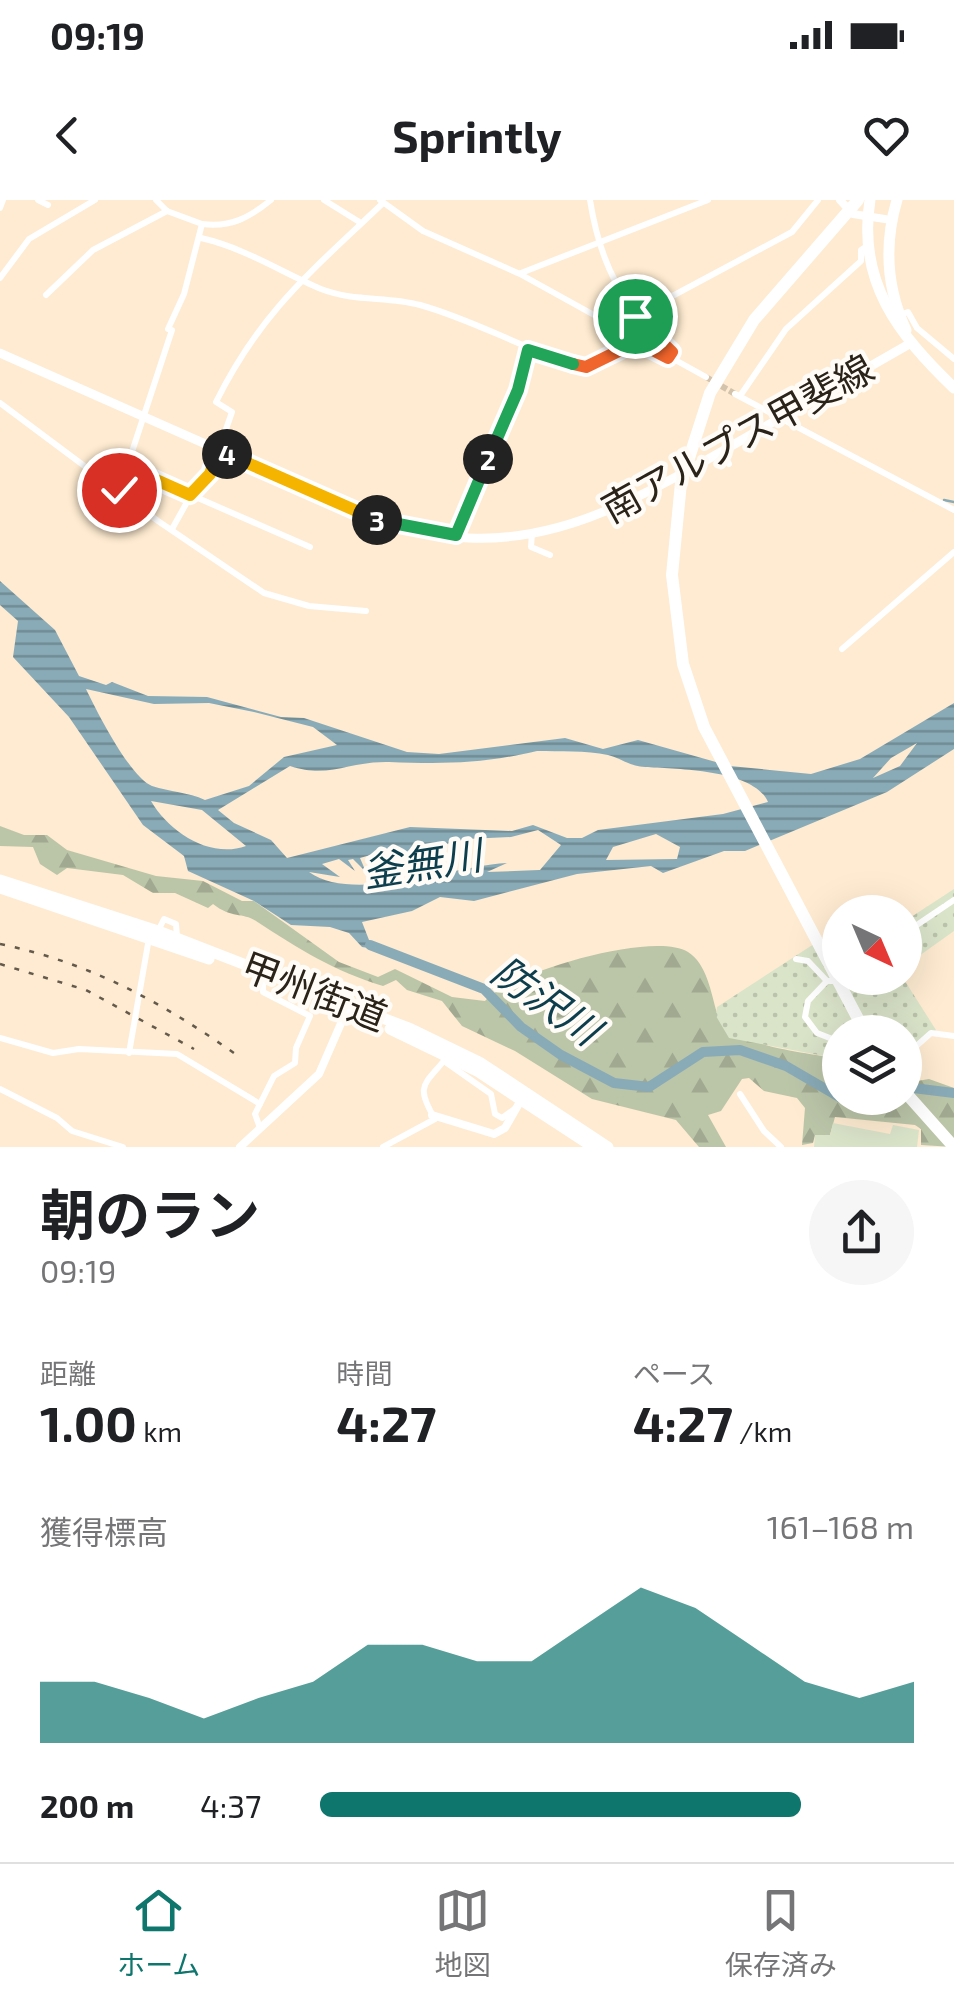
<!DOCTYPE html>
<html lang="ja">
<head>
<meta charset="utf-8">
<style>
  body { margin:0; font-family:"Exo 2","Noto Sans JP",sans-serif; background:#f6f6f6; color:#202124; height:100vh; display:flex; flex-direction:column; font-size:38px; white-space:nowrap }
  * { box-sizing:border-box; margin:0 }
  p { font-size:32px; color:#757577 }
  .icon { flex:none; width:55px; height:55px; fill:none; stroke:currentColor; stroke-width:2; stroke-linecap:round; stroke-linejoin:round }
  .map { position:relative; height:947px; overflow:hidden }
  .panel { display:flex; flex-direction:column; background:#fff; flex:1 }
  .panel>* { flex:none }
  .needle { width:65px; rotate:136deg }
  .buttons { position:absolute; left:822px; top:695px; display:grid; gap:20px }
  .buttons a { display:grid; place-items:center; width:100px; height:100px; border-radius:50%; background:#fff; box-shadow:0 10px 40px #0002; font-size:50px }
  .pin { position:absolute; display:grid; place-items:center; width:85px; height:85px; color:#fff; margin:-42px; border:5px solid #fff; border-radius:50%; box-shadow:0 2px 10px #0007 }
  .km { position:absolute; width:50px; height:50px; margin:-25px; border-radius:50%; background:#222; color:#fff; font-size:28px; line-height:50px; text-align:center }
  .round { display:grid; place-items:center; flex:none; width:105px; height:105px; border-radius:52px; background:#f6f6f6 }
  .overview { display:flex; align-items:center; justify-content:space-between; height:170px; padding:0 40px }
  h1 { font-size:55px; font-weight:700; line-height:75px }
  .metrics { display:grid; grid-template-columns:repeat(3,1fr); gap:15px; height:170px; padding:10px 40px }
  .metrics div { display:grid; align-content:center }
  .metrics b { font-size:50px; font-weight:700 }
  .metrics small { font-size:28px; font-weight:400 }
  .metrics p { font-size:28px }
  .chart { height:280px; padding:20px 40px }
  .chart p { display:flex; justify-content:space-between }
  .chart svg { width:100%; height:180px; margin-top:10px; fill:#0f766e; opacity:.7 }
  ul { padding:0 40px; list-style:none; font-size:32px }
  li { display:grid; grid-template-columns:160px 120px 1fr; align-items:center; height:75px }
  li i { height:25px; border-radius:12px; background:#0f766e }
  .status { display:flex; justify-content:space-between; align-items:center; height:70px; padding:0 50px; background:#fff; direction:ltr }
  .status svg { height:28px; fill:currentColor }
  header { display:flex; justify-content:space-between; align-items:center; height:130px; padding:0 40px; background:#fff; font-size:45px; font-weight:700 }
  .dock { display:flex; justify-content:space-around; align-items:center; height:140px; border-top:2px solid #e0e0e0; background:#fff; font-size:28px; color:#757577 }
  .dock a { display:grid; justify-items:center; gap:5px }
  .dock .active { color:#0f766e }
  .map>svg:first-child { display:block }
</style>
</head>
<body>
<div class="status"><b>09:19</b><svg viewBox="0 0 49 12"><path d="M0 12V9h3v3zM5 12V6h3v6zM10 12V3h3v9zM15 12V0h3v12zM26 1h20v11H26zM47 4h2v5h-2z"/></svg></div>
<header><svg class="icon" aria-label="back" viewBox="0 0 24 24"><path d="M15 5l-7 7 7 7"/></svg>Sprintly<svg class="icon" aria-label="heart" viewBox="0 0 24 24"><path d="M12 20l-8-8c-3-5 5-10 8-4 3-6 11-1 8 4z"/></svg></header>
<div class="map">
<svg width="954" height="947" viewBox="0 0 954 947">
  <defs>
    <pattern id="forest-firs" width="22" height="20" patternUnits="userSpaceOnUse" patternTransform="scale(2.5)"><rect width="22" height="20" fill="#bbc5a8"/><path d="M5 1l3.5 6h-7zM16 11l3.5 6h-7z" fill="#a1a990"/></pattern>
    <pattern id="park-dots" width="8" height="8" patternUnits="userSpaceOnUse" patternTransform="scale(2.5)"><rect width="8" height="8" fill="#dae4c9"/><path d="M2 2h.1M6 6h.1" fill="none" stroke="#bbc3ac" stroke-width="1.8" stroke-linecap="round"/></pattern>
    <pattern id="water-rules" width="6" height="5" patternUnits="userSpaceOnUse" patternTransform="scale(2.5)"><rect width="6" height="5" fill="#89abb7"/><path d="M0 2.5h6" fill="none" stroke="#708b94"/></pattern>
  </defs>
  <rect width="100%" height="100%" fill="#feebd1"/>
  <path fill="url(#forest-firs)" d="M0,626L24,635H47L67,650L156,676L203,681L242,701H254L339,762L378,777L395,769L452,797L485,801C509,773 653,730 688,752C707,764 711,793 717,813C726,847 812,853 840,859V898H905V883L929,879L954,888V947L921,945V929L915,925L835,917L830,935H815L813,943L802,945L805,908L797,898L764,891L749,878L742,879L721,911L708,915L726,947H699L676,920L592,899L515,851L462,826L442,801L407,790L396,780L383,786C336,772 297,748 256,721C242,712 232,719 213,704L208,708L175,693H153L123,675L67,668L57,675L40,664L33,647L0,646Z"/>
  <g fill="url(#park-dots)">
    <path d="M954,689V731L905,766V721Z"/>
    <path d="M840,727V778H903L936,830L905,855V832H840V859L729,838L716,816L717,807Z"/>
  </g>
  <path fill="#dae4c9" d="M833,923L890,934L893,925L919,930L917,947H814L815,935H830Z"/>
  <path fill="url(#water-rules)" fill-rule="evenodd" d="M0,381L55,430L79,476L106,485L112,482L148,496L207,497L281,517L304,518L407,552L439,554L565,538L603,549L638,540L730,566L811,574L860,559L954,503V549L887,592L745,651H724L663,673L651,666L577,674L474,701L440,697L412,711L362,722L369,740L383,750L362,747L349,733L330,727L291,725L254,701L188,671L184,656L143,625L69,517L13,457L18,421L0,405ZM86,489L154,504L209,503L254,512L313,527L337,545L284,557L249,586L205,600C188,592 170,592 152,586C130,577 97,512 86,489ZM917,543L900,566L873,578L891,558ZM537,551C559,552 586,550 608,555C620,558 632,567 645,567C675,569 754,569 768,602L723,614L598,630L582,638H567L533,625L512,631L410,627L287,658L271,640L234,623L218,610L290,566C330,579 348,561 389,562C444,564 482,564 537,551ZM151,601L202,610L246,646C210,659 169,632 151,601ZM538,630L561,645L540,670L487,672L507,663C452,666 354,704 309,672L340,677L322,664L339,659L355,671L348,660L353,659L366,672L360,658L374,654L388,658L467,639L511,637ZM656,634L680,647L677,659L606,660L613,647Z"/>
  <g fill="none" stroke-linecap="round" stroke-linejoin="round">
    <path stroke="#89abb7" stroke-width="2.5" d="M944,300L954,302"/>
    <g stroke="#89abb7" stroke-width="10">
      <path d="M370,745L484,789L521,827L561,855L614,883L649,887L703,852L740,850L786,866L841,898"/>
      <path d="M905,887L954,893"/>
    </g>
    <path stroke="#d4c3ac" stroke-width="6" stroke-dasharray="6 3" stroke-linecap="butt" d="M706,177L735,194"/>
    <g stroke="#fff" stroke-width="6">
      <path d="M38,0L48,5"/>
      <path d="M156,0L167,11L202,24L184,94L168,129"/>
      <path d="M324,0L361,23"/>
      <path d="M380,0L423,31L520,74L706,177"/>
      <path d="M590,0C601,69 623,104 672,153L668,159"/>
      <path d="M0,8L3,0"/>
      <path d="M202,24C231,28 250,17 271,0"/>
      <path d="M201,38C245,48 281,72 321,89C354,102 388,96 420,105C478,121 527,152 586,167L637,142"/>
      <path d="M521,73L708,0"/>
      <path d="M0,78L29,39L95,0"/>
      <path d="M46,95L93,50L167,11"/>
      <path d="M900,115L908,112L917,128L954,159"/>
      <path d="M635,116L792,32L818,0"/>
      <path d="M172,130L127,267L310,347"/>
      <path d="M735,194L954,310"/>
      <path d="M740,196L786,129L861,61V50L867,46"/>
      <path d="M0,203L158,321L264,393L309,406L366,411"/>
      <path d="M722,251L729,264"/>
      <path d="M120,291L117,281L127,267"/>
      <path d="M172,329L191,295L210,275L232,212L216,202C261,111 312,71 383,3"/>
      <path d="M532,333L531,347L550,355"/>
      <path d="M456,335L519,190L528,151"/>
      <path d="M842,449L954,352"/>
      <path d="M157,733L164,719L176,724L177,737"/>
      <path d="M905,733L954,700"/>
      <path d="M796,759L808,761L827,781"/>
      <path d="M835,781H827L808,801L805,817L817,833L840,842"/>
      <path d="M0,838L53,853L79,849L177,854L260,904"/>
      <path d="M129,853L149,738"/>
      <path d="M905,856L931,833L954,836"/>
      <path d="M444,861L491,894L495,914L502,918L516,908"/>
      <path d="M0,889L57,918L72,931L123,947"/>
      <path d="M740,894L764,931L781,947"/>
      <path d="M260,928L255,914L274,876L295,863L296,848L310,816L263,792V780"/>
      <path d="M383,947L435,919C414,884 425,885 447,857"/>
    </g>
    <g stroke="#fff" stroke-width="8">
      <path d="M840,0L853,14L891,20"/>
      <path d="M432,915L494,934L505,928L521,900"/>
      <path d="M240,947L319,874L349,805"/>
    </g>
    <path stroke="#fff" stroke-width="9" d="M0,153L368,316C512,371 610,315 733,245C792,211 852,177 911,143"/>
    <g stroke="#fff" stroke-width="11">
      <path d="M870,0C857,82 898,134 954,188"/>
      <path d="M897,0C884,44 887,89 906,130"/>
      <path d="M0,680L158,731L411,829L481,863L608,947"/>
      <path d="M0,688L209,759"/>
      <path d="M390,829L477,871L593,947"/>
    </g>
    <g stroke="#fff" stroke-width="12">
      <path d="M858,0L754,120L710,193L681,283L672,375L683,464L704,527L865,832"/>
      <path d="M905,892L954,947"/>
    </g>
    <g stroke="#645a4c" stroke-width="2.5" stroke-dasharray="5 10" stroke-linecap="butt">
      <path d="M0,744C92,763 165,804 241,858"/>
      <path d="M0,764L86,790L194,849"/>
    </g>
  </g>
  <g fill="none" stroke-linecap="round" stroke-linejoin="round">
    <g stroke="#fff" stroke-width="20">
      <path id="split-1" d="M573,164L586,167L637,142L668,158L672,152L635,116"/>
    </g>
    <g stroke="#fff" stroke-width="20">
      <path id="split-2" d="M488,259L518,190L528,150L573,164"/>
    </g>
    <g stroke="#fff" stroke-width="20">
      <path id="split-3" d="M377,320L456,335L488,259"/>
    </g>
    <g stroke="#fff" stroke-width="20">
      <path id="split-4" d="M227,254L377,320"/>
    </g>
    <g stroke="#fff" stroke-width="20">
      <path id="split-5" d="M119,290L117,280L127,267L190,295L210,274L218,250L227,254"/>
    </g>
    <use href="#split-1" stroke="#f0652b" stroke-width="12"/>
    <use href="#split-2" stroke="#22a559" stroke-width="12"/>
    <use href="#split-3" stroke="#22a559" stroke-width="12"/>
    <use href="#split-4" stroke="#f5b400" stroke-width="12"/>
    <use href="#split-5" stroke="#f5b400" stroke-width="12"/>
  </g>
  <g text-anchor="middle" stroke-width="9" stroke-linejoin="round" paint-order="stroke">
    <g font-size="38" fill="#2a231a" stroke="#fffbf6">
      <text transform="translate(738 239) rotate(-29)" y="13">南アルプス甲斐線</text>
      <text transform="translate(314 792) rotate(21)" y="13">甲州街道</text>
    </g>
    <g font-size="40" font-style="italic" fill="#0d3e4d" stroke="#fffbf6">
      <text transform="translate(422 664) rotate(-9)" y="14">釜無川</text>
      <text transform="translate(546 801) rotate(35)" y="14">防沢川</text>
    </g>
  </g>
</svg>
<div class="buttons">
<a><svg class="needle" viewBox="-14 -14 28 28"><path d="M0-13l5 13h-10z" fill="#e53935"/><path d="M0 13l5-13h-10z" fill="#757577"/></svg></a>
<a><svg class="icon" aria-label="layers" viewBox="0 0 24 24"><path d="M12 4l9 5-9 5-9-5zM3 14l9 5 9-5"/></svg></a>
</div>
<div class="pin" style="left:635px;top:116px;background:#1e9e55"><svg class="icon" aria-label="arrive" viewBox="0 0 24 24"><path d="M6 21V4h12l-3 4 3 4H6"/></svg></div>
<div class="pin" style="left:119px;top:290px;background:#d93025"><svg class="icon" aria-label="check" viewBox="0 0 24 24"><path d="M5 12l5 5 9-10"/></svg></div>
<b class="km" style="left:488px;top:259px">2</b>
<b class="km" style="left:377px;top:320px">3</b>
<b class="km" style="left:227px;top:254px">4</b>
</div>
<section class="panel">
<div class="overview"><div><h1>朝のラン</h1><p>09:19</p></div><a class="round"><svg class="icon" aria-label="share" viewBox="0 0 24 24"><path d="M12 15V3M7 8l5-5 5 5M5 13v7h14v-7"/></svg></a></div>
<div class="metrics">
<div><p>距離</p><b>1.00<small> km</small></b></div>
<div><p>時間</p><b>4:27</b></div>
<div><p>ペース</p><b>4:27<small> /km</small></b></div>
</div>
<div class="chart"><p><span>獲得標高</span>161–168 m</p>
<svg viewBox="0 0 160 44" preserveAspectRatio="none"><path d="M0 44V29L10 29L20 33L30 38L40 33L50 29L60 20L70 20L80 24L90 24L100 15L110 6L120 11L130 20L140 29L150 33L160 29V44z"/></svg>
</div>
<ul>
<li><b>200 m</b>4:37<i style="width:81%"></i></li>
</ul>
</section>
<nav class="dock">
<a class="active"><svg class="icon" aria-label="home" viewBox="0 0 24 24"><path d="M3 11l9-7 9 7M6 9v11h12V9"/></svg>ホーム</a>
<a><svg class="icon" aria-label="map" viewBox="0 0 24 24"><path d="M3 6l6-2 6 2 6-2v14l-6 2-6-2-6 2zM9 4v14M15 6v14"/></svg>地図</a>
<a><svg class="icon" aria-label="saved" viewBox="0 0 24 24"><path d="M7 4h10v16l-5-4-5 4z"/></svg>保存済み</a>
</nav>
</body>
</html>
